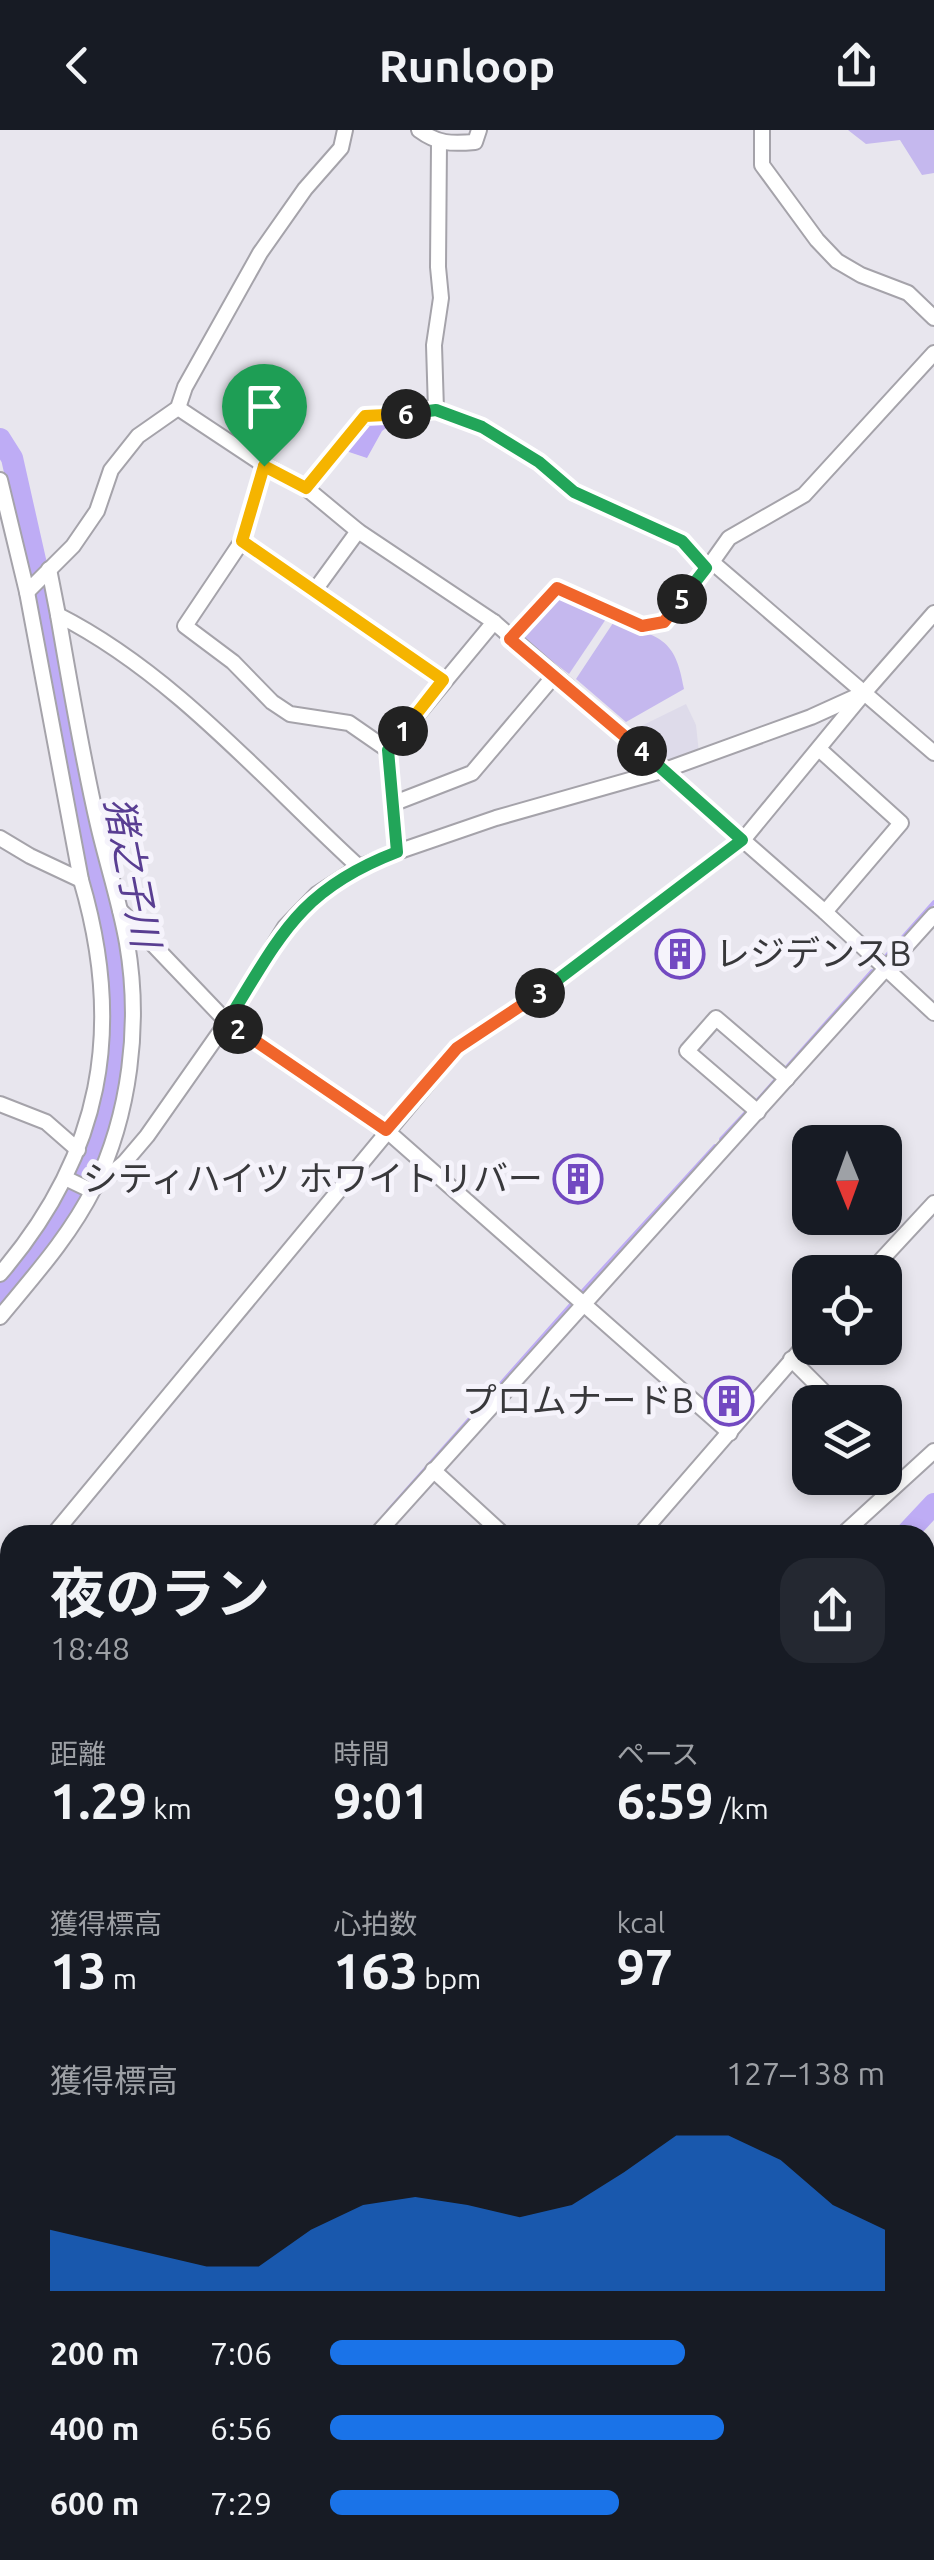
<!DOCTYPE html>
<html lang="ja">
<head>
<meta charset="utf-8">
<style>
  body { margin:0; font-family:Ubuntu,"Noto Sans JP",sans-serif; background:#242831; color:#f1f3f6; height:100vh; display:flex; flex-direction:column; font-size:38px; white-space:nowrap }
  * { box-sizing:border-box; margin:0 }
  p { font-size:32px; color:#9ea1a6 }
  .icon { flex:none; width:55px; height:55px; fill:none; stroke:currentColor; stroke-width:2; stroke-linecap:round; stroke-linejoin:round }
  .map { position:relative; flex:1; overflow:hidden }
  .drawer { position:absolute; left:0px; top:1395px; width:935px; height:1035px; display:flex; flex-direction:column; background:#171b24; border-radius:30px 30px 0 0; box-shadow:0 5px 15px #0003 }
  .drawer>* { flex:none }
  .needle { width:65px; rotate:179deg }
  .tools { position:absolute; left:792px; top:995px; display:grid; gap:20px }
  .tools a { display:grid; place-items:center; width:110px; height:110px; border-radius:20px; background:#171b24; box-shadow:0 5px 15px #0003; font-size:50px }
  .pin { position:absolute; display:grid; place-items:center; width:85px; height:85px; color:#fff; margin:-102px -42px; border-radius:50% 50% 50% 0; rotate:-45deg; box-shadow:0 0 10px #0007 }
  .pin .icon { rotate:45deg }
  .km { position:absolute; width:50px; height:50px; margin:-25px; border-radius:50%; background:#222; color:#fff; font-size:28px; line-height:50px; text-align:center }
  .round { display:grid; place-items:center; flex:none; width:105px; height:105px; border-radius:30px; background:#242831 }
  .head { display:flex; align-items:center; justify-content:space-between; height:170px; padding:0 50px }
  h1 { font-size:55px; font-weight:700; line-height:75px }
  .figures { display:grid; grid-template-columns:repeat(3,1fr); gap:15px; height:170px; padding:10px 50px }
  .figures div { display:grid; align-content:center }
  .figures b { font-size:50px; font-weight:700 }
  .figures small { font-size:28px; font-weight:400 }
  .figures p { font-size:28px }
  .chart { height:280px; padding:20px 50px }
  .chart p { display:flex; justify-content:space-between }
  .chart svg { width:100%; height:180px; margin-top:10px; fill:#1a73e8; opacity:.7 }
  ul { padding:0 50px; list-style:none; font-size:32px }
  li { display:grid; grid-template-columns:160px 120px 1fr; align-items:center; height:75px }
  li i { height:25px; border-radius:12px; background:#1a73e8 }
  header { display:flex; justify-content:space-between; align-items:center; height:130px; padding:0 50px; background:#171b24; font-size:45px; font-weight:700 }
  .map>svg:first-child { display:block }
</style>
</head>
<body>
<header><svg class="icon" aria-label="back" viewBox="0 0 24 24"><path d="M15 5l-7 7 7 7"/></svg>Runloop<svg class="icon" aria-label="share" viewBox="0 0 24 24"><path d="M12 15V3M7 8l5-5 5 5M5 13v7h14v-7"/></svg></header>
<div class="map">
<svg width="934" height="2430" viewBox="0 0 934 2430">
  <rect width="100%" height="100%" fill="#e8e6ee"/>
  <g fill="#dedbea">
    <path d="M686,574L696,595L699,623L673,634L635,599Z"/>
    <path d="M10,2314V2420H107L69,2430H0V2317Z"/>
  </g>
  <g fill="#c5b8ee">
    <path d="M848,0H934V43L922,45L900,10L866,14Z"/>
    <path d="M561,464L608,486L569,544L518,505Z"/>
    <path d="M615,490C660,509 675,506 684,559L626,592L576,549Z"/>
  </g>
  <path fill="#beacf5" d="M389,291L390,295L382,301L367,328L343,320L361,296Z"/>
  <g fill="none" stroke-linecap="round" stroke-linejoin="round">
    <g stroke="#beacf5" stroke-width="4">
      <path d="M886,826L934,772"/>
      <path d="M756,972L872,841"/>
      <path d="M721,1009L749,979"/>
      <path d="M580,1164L715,1016"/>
      <path d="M388,1381L574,1171"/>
      <path d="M0,1816L10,1805"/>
      <path d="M925,1940L934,1946"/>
      <path d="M0,2191L10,2179"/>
      <path d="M164,2430L202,2420"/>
      <path d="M399,2430L413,2420"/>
    </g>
    <g stroke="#beacf5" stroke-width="22">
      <path d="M0,309L12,328L44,470L113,822L120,893L98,1018L67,1079L0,1166"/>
      <path d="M905,1405L934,1374"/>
      <path d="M925,1757L934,1752"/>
      <path d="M0,2062L10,2058"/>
    </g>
    <g stroke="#a5a3aa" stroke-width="18">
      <g id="minor">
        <path d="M419,0C438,14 451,14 475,12L479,0"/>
        <path d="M762,0V35L817,110L837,131L861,145L908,163L934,188"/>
        <path d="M178,278L264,335L306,358L358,401L494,492L825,782L934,883"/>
        <path d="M436,280L434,215L441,168L438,137L439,13"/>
        <path d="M264,335L242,411L185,496L233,532L272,572L290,584L349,593L388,620L494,492"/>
        <path d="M0,350L27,462L81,750C125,899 102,1025 0,1144"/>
        <path d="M306,358L365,286L436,280L482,297L539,332L574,362L682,411L707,438L712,432L934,623"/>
        <path d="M242,411L443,550"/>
        <path d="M712,432L729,408L804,365L934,223"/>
        <path d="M49,439L58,485C173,543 265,651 359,737"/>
        <path d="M315,460L358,401"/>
        <path d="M27,462L73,416L97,381L111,340L138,306L178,278L185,257L260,123L305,59L341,18L345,0"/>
        <path d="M510,509L557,458L642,496L664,492L707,438"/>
        <path d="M819,619L901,693L825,782"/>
        <path d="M388,620L397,722"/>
        <path d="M392,674L472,643L554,546"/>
        <path d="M0,708L30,726L81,750"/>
        <path d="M120,780L227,892L386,1000L730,1303"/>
        <path d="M0,974L46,992L78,1020"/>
        <path d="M758,982L687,921L716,888L787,949"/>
        <path d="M65,1048L88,1059L94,1058L124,1033L147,1006L227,892L285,797L317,764L359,737L397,722L496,688L665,640L811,587L864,563L934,483"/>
        <path d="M870,1142L934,1073"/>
        <path d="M0,1187C33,1147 70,1106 94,1058C130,985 141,894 127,813C120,773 107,734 98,695C82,626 70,555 58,485"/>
        <path d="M791,1229L834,1272"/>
        <path d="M433,1340L504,1405"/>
        <path d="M53,1405L457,918L543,861L743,710L864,563"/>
        <path d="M376,1405L934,785"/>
        <path d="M640,1405L810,1209"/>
        <path d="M842,1405L934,1321"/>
        <path d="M0,1470L10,1457"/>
        <path d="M0,1512L10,1520"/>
        <path d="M925,1741L934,1734"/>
        <path d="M925,1778L934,1773"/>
        <path d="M0,1827L10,1816"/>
        <path d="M0,1926L10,1935"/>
        <path d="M0,2025L10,2020"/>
        <path d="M925,2206L934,2221"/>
        <path d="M526,2420L539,2430"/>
        <path d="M192,2430L230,2420"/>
        <path d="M636,2430L645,2420"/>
      </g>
    </g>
    <g stroke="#c3c3c4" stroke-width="21">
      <path id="major" d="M925,2430L934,2273"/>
    </g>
    <g stroke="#c3c3c4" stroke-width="24">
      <g id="highway">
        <path d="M925,1464L934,1457"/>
        <path d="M0,2130L10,2126"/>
      </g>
    </g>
    <use href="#minor" stroke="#fff" stroke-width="14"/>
    <use href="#major" stroke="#d1c8ee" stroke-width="18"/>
    <use href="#highway" stroke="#b3a3e3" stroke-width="20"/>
    <g stroke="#5b5a5e" stroke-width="4" stroke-dasharray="5 10" stroke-linecap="butt">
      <path d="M925,1840L934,1832"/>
      <path d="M925,2210L934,2208"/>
      <path d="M0,2296L10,2293"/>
      <path d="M103,2430L140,2420"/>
      <path d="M131,2430L168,2420"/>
    </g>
  </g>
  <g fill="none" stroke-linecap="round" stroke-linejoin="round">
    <g stroke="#fff" stroke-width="20">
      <path id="split-1" d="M264,336L242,411L443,550L403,601"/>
    </g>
    <g stroke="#fff" stroke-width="20">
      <path id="split-2" d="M238,899L227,892C280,807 298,760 397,722L388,620L403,601"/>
    </g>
    <g stroke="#fff" stroke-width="20">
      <path id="split-3" d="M238,899L386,1000L457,918L540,863"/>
    </g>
    <g stroke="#fff" stroke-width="20">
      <path id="split-4" d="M540,863L742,710L642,621"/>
    </g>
    <g stroke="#fff" stroke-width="20">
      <path id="split-5" d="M642,621L510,509L557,458L642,496L664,492L682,469"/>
    </g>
    <g stroke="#fff" stroke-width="20">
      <path id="split-6" d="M406,284L436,280L482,297L539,332L574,362L682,411L706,438L682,469"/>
    </g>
    <g stroke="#fff" stroke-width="20">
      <path id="split-7" d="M264,336L306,358L365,286L406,284"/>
    </g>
    <use href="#split-1" stroke="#f5b400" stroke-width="12"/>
    <use href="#split-2" stroke="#22a559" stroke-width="12"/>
    <use href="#split-3" stroke="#f0652b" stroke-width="12"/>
    <use href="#split-4" stroke="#22a559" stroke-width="12"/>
    <use href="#split-5" stroke="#f0652b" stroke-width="12"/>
    <use href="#split-6" stroke="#22a559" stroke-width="12"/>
    <use href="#split-7" stroke="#f5b400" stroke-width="12"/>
  </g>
  <defs>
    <g id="building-ring" transform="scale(2.5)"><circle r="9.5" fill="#f5f3fb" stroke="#7249c1" stroke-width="1.5"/><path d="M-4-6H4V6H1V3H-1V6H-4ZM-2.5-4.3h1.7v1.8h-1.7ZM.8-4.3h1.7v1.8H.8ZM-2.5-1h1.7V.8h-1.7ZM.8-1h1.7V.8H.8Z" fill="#7249c1"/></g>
  </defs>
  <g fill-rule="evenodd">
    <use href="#building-ring" x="680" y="824"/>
    <use href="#building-ring" x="578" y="1049"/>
    <use href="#building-ring" x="729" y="1271"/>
  </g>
  <g text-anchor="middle" stroke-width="10" stroke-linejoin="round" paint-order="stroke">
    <g font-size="35" fill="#38383b" stroke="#f5f3fb" text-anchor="end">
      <text x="715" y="836" text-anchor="start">レジデンスB</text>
      <text x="543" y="1061">シティハイツ ホワイトリバー</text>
      <text x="694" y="1283">プロムナードB</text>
    </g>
    <g font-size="38" font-style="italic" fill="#593e92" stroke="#f5f3fb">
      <text transform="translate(132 742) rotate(79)" y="13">猪之子川</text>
    </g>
  </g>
</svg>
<div class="tools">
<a><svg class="needle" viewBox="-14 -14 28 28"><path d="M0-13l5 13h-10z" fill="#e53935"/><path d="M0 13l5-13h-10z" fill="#9ea1a6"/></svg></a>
<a><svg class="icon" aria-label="locate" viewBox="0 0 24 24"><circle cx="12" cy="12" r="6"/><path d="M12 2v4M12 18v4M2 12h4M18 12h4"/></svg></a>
<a><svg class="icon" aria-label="layers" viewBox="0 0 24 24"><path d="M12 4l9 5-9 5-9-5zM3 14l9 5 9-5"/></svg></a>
</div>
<div class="pin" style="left:264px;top:336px;background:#1e9e55"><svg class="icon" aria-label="arrive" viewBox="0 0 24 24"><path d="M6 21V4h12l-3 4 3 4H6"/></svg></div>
<b class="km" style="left:403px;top:601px">1</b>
<b class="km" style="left:238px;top:899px">2</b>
<b class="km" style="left:540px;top:863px">3</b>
<b class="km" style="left:642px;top:621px">4</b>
<b class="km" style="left:682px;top:469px">5</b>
<b class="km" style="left:406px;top:284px">6</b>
<section class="drawer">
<div class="head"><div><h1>夜のラン</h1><p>18:48</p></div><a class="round"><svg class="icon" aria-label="share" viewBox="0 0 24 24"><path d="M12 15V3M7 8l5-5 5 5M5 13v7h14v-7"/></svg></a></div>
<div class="figures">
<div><p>距離</p><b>1.29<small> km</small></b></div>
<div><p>時間</p><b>9:01</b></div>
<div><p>ペース</p><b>6:59<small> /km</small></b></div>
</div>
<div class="figures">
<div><p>獲得標高</p><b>13<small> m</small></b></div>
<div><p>心拍数</p><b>163<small> bpm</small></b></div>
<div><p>kcal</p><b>97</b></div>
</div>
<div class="chart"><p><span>獲得標高</span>127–138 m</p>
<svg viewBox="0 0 160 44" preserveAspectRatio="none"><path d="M0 44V29L10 32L20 35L30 38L40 38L50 29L60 23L70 21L80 23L90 26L100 23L110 15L120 6L130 6L140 12L150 23L160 29V44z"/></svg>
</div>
<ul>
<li><b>200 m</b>7:06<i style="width:64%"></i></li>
<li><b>400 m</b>6:56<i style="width:71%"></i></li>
<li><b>600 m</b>7:29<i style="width:52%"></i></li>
</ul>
</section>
</div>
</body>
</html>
